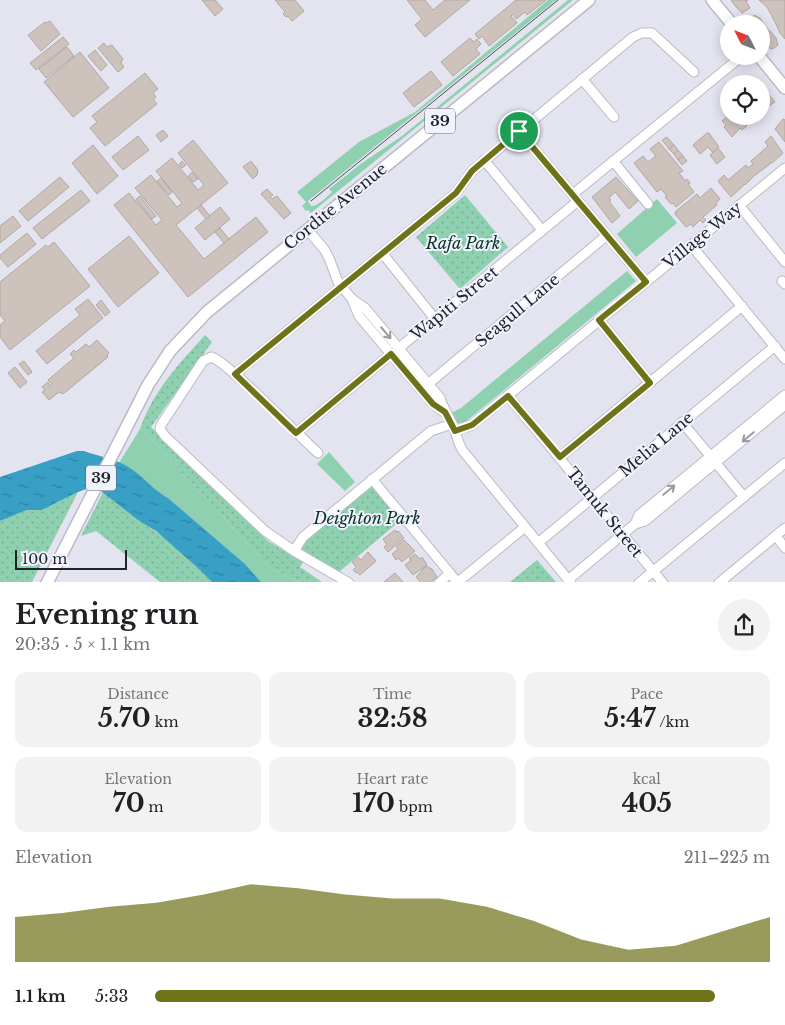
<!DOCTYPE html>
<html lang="en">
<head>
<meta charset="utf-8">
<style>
  body { margin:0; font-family:"Libre Baskerville",serif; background:#f2f2f2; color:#202124; height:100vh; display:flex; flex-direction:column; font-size:19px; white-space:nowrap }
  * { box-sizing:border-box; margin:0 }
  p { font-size:16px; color:#757577 }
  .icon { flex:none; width:28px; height:28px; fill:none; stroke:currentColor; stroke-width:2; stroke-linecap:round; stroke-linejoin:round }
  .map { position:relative; height:582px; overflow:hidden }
  .panel { display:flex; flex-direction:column; background:#fff; flex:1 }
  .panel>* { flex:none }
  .needle { width:32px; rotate:312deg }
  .controls { position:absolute; left:720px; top:15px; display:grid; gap:10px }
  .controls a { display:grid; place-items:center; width:50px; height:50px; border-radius:50%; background:#fff; box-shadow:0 2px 12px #0003; font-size:25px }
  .scale { position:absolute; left:15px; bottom:12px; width:112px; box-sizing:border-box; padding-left:5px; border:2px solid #222327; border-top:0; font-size:14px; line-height:18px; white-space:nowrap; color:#222327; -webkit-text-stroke:4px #f0f2fd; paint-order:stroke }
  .pin { position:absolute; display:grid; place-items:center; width:42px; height:42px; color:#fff; margin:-21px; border:2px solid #fff; border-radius:50%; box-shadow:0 1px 5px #0007 }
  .round { display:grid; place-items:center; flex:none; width:52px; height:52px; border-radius:26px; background:#f2f2f2 }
  .headline { display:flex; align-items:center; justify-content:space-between; height:85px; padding:0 15px }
  h1 { font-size:28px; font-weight:700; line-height:38px }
  .figures { display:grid; grid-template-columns:repeat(3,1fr); gap:8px; height:85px; padding:5px 15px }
  .figures div { display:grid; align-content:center; border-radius:12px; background:#f2f2f2; text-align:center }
  .figures b { font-size:25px; font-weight:700 }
  .figures small { font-size:14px; font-weight:400 }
  .figures p { font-size:14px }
  .chart { height:140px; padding:10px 15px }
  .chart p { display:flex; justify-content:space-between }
  .chart svg { width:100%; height:90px; margin-top:5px; fill:#6e7219; opacity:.7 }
  ul { padding:0 15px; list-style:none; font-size:16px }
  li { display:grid; grid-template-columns:80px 60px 1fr; align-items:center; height:38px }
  li i { height:12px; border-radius:6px; background:#6e7219 }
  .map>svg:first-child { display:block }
</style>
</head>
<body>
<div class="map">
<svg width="785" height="583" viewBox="0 0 785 583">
  <defs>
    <pattern id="park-dots" width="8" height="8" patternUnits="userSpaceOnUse" patternTransform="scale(1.25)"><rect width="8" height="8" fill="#8ed0b0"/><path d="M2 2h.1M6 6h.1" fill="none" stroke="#7ab297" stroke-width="1.8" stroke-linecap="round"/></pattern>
    <pattern id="water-ripples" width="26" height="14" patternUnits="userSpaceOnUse" patternTransform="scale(1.25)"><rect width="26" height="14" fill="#389fc5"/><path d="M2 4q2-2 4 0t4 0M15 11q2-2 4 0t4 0" fill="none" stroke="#2f81a0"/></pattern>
  </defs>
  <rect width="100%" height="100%" fill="#e3e4f0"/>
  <g fill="#8ed0b0">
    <path d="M548,0H556L308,201L311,206C317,207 327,197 332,192L329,189L362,163L402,136L568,0H573L311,213L308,210L306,211L302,206L306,202L297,192L359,142L415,112Z"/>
    <path d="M657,199L677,223L636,257L617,234Z"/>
    <path d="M627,271L636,281L463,424L458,423L451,413L461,408Z"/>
    <path d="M140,429L153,441L270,568L299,582H261L245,564L168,498C150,490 139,470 119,463Z"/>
    <path d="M329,452L355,482L345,491L317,464Z"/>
  </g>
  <g fill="url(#park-dots)">
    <path d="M465,195L508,247L460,289L416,237Z"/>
    <path d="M205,335L212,342L151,427L268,541L303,562L300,567L322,582H299L270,568L153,441L140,429C153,391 179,364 205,335Z"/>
    <path d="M371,485L401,520L339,572L305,553L301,548L305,542Z"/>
    <path d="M78,492L32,582L0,583V521L27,510H42Z"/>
    <path d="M103,492C120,506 138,518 155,531C176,546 195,564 212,582H160L96,531L81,536Z"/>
    <path d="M537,560L556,582H510Z"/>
  </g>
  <path fill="url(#water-ripples)" d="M77,451H84C97,456 112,458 125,465C141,473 152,490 168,498L245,564L261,582H212L197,567L156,531L138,520L101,491L94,489H86L78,492L42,510H27L0,521V477Z"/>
  <g fill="#cec2bc" stroke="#b2a7a2">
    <path d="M202,0H215L223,9L215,16Z"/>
    <path d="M275,0H295L304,11L292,21L288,16L286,17L283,14L285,12Z"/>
    <path d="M407,0H425L433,10L445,0H470L425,37L415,25L422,19Z"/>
    <path d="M516,0H546L527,15L525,12L516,19L513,14L511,16L517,23L489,46L482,36L479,39L475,34Z"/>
    <path d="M731,0H748L746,1L750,8L742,13L736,7Z"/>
    <path d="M759,0H785V39L780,33L775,22L767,7Z"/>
    <path d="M754,15L760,18L769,31H770L776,38L778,45L774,48L771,49L766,45L765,40L761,37V24H750L748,22Z"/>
    <path d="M50,21L60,34L41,51L28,35L45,22L46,23Z"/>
    <path d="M63,37L69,44L36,70L30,63Z"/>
    <path d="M470,38L474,42L477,39L481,44L476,49L480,54L453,76L441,62Z"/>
    <path d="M104,43L107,47L112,45L123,59L121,63L124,67L118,72L98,48Z"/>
    <path d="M67,47L74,56L46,78L39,69Z"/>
    <path d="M95,50L107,65L101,71L88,56Z"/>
    <path d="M80,52L109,88L73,117L44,82Z"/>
    <path d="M431,71L442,85L414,107L403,93Z"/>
    <path d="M145,73L158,89L153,93L156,97L153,99L157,104L105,146L90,128L97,122L92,116Z"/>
    <path d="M761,85L775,102L761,111Z"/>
    <path d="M729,115V116H739L747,126L742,130L740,128L732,137L724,127L726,125L722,121Z"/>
    <path d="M783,119L785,120V142L775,129Z"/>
    <path d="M163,130L168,136L161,142L156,135Z"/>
    <path d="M707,133H709L719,147L713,153L708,147L700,154L693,145Z"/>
    <path d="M138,136L149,150L123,170L112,157Z"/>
    <path d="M771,136L783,153L772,163H769L770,164L754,176L745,185L744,184L743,186L731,197L718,181L724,175L728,180L746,165L748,168L753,164L751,161L768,146L765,142Z"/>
    <path d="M667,137L674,145L669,149L662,140Z"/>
    <path d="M193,140L228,183L176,225L204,259L256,217L268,232L188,297L114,205L129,193L156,225L162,220L135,188L151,175L177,207L182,203L156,171L172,158L198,190L204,185L178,153Z"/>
    <path d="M659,142L683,171L679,173L685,181L687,179L690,183L688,184L694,192L676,207L673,203L671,204L665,197L667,196L661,189L657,192L634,163L643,156L648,162L656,156L650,149Z"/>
    <path d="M93,145L118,176L97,194L72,163Z"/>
    <path d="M674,145L678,150L674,154L669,149Z"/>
    <path d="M718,148L725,157L717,164L710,155Z"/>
    <path d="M678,150L683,156L678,160L674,154Z"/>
    <path d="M683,156L687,161L682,165L678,160Z"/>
    <path d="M182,161L186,165L182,168L179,164Z"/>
    <path d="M251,161L258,170L257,175L253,179L243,167Z"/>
    <path d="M192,172L198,179L193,182L188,176Z"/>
    <path d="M60,177L69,187L28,221L19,211Z"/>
    <path d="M616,177L638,201L629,209L615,192L609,198L611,200L609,201L620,216L612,223L592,197Z"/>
    <path d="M161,178L172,192L169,195L157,181Z"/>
    <path d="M711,188L720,199L716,203L717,205L703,217L706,220L703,223L700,220L693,227L691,224L686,227L675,214L676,211L697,194L700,198Z"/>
    <path d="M267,189L273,195L270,197L272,199L277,196L291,213L284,219L261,194Z"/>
    <path d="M81,190L90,201L42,239L33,228Z"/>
    <path d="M140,196L156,216L152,219L136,199Z"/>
    <path d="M201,205L210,216L206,219L197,208Z"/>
    <path d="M220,207L230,219L205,240L195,228Z"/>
    <path d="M13,216L21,226L0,243V226Z"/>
    <path d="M220,228L229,239L224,243L215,232Z"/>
    <path d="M27,233L36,244L8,267L0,258V255Z"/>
    <path d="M129,236L159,273L118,307L88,269Z"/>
    <path d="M54,242L90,286L10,350L0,337V325L5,321L0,315V282L46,245L48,247Z"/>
    <path d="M88,299L103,318L47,364L36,351L80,315L75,309Z"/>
    <path d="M101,300L110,312L105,316L96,305Z"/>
    <path d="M97,340L109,353L107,355L108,357L63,394L59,392L49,400L42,392L45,390L42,387L48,382L50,386L52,384L48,380L74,358L70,354L74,350L76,352L86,344L89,347Z"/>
    <path d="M24,361L32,372L28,375L19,364Z"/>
    <path d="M15,367L27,382L20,388L8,373Z"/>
    <path d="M395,530L397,532L398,531L404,538L388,552L384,547L387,545L383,539Z"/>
    <path d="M404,540L415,551L402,562L398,558L396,560L392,554L398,549L396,547Z"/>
    <path d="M368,552L376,561L360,575L357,572L356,573L353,570L356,567L352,562L358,557L361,560Z"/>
    <path d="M415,554L420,559L422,557L427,565L413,575L405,565L411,560L409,558Z"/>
    <path d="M426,566L432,569L437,577L430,583H421L416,577Z"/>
    <path d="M395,573L404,583H384V582Z"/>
  </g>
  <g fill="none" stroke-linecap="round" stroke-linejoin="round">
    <g stroke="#babbc6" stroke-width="11">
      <g id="minor">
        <path d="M582,79L614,117"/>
        <path d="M519,131L646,282"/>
        <path d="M484,160L542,230"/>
        <path d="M613,161L648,204"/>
        <path d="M578,190L742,56"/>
        <path d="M739,205L785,262"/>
        <path d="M307,229L324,249L329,258L338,282L352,299L359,316L433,404L444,412"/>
        <path d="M691,245L785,359"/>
        <path d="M383,254L435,319"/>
        <path d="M782,281L785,284"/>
        <path d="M352,299L365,308L440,398C443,408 450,418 454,428C457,436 458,444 463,451L571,583"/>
        <path d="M599,320L650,383"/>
        <path d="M399,348L578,201"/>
        <path d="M235,374L456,193L472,171L633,37L642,33H652L694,72"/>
        <path d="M428,384L606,236"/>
        <path d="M508,396L663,583"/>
        <path d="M682,422L744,497"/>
        <path d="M455,431L472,425L785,168"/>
        <path d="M296,433L391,354"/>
        <path d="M318,453C301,438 226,360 211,357L203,361L161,425L160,429L165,436L265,531L294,551L349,583"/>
        <path d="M560,457L742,306"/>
        <path d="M372,479L458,583"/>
        <path d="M635,524L639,515L785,395"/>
        <path d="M776,536L785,548"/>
        <path d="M538,543L775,346"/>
        <path d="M294,551L303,537L431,431L452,424"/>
        <path d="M568,580L635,524L645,521L785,405"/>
        <path d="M458,582L525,527"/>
        <path d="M439,583L450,573"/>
        <path d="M639,583L785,463"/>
        <path d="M719,583L785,528"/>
      </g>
    </g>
    <g stroke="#babbc6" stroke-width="14">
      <g id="major">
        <path d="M712,0L732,24"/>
        <path d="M759,56L785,88"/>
        <path d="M47,583L148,385L170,351L207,312L589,0"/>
      </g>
    </g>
    <use href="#minor" stroke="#fff" stroke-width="9"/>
    <use href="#major" stroke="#fff" stroke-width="11"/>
    <path stroke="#4e4f55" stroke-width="1" d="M311,201L558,0"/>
  </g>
  <defs><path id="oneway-shaft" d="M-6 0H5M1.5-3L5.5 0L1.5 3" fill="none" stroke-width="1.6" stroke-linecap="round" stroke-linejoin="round" transform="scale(1.25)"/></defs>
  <g stroke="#9c9c9e">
    <use href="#oneway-shaft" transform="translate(386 333) rotate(50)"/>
    <use href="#oneway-shaft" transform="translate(748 437) rotate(140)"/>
    <use href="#oneway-shaft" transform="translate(669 490) rotate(-40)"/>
  </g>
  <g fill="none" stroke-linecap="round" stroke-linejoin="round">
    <g stroke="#fff" stroke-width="10">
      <path id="route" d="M519,131L646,282L599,320L650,383L560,457L508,396L472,425L455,431L445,412L433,404L391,354L296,433L235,374L456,193L472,171Z"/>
    </g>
    <use href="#route" stroke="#6e7219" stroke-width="6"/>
  </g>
  <g text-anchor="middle" stroke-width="4" stroke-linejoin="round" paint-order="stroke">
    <g fill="#f0f2fd" stroke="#606167" stroke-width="1">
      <rect x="425" y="108.5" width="30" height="25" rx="4"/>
      <rect x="86" y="465.5" width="30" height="25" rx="4"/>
    </g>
    <g font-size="15" font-weight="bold" fill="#222327">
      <text x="440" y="126">39</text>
      <text x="101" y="483">39</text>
    </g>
    <g font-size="16" fill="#222327" stroke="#f0f2fd">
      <text transform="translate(335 206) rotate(-39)" y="6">Cordite Avenue</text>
      <text transform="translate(702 235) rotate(-39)" y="6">Village Way</text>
      <text transform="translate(454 303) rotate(-39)" y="6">Wapiti Street</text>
      <text transform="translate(517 310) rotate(-40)" y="6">Seagull Lane</text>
      <text transform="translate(656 444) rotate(-40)" y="6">Melia Lane</text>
      <text transform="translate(605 512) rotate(51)" y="6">Tamuk Street</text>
    </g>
    <g font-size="16" font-style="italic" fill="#073222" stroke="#f0f2fd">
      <text x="463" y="249">Rafa Park</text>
      <text x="367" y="524">Deighton Park</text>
    </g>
  </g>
</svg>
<div class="controls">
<a><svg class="needle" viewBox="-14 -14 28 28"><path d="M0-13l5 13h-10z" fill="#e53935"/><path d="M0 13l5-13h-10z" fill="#757577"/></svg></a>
<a><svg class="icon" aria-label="locate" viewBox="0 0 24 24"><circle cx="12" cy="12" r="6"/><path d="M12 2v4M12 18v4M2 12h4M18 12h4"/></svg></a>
</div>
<div class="scale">100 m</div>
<div class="pin" style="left:519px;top:131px;background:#1e9e55"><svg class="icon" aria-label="arrive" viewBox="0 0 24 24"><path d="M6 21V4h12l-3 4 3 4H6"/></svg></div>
</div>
<section class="panel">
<div class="headline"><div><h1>Evening run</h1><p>20:35 · 5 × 1.1 km</p></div><a class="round"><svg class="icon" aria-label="share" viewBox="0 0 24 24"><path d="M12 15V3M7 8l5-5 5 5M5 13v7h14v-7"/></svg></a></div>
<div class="figures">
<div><p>Distance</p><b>5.70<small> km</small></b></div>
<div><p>Time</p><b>32:58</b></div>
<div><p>Pace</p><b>5:47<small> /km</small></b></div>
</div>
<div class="figures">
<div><p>Elevation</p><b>70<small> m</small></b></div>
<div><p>Heart rate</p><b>170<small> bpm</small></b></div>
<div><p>kcal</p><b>405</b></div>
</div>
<div class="chart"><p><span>Elevation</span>211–225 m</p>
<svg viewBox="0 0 160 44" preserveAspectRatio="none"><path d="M0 44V22L10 20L20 17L30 15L40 11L50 6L60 8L70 11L80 13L90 13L100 17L110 24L120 33L130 38L140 36L150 29L160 22V44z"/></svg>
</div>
<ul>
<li><b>1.1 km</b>5:33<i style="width:91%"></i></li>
</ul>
</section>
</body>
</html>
